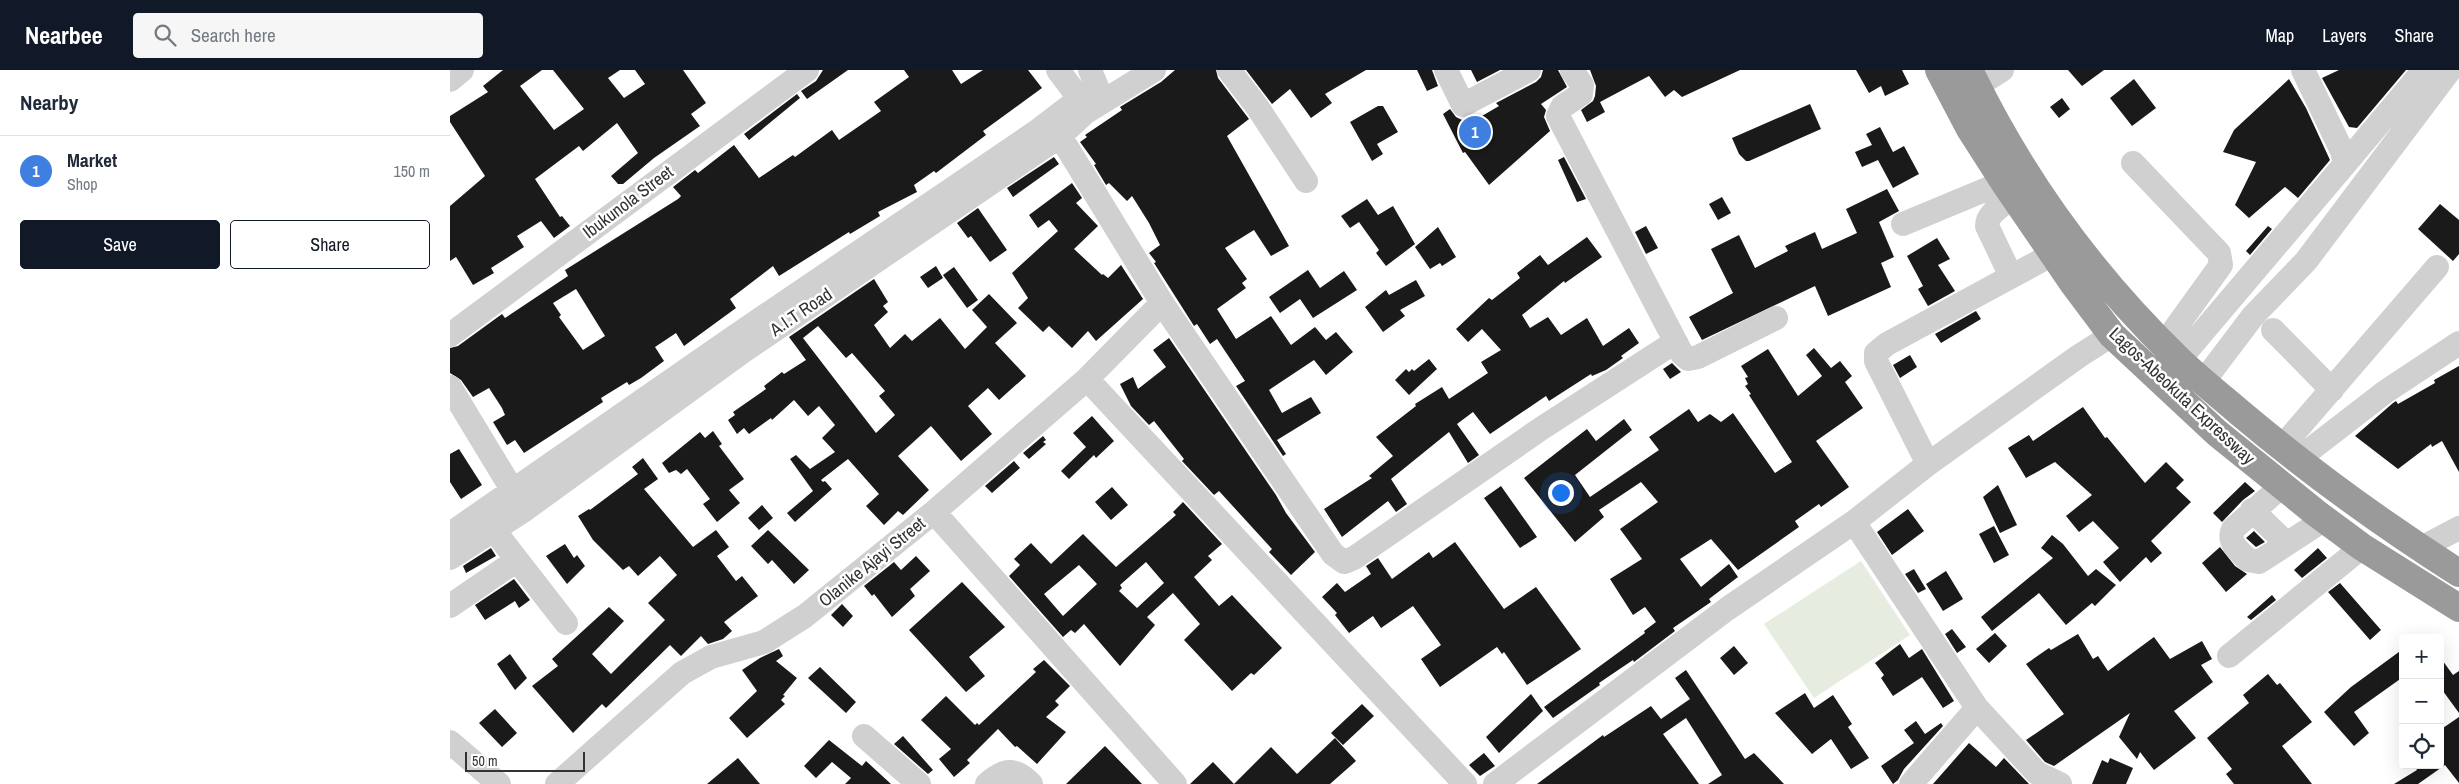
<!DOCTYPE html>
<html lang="en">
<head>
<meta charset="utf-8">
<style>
	:root { --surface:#fff; --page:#f6f6f7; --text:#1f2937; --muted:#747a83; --line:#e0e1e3; --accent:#111827 }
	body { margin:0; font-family:"Archivo Narrow",sans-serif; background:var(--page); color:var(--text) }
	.controls { position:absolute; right:15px; bottom:15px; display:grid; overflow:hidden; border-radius:5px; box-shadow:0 5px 20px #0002 }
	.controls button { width:45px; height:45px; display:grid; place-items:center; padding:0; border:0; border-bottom:1px solid var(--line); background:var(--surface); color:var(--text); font:25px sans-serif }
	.scale { position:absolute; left:15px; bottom:12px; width:120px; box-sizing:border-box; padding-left:5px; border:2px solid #333; border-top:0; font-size:14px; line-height:18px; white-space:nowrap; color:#333; -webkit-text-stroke:4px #fff; paint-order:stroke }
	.you { position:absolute; left:1110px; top:422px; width:18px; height:18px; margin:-12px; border:4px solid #fff; border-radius:50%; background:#1a73e8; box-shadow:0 0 0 8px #1a73e833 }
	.badge { display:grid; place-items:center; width:32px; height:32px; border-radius:50%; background:var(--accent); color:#fff; font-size:16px; font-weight:700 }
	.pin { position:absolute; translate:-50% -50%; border:2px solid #fff; box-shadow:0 1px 5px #0006 }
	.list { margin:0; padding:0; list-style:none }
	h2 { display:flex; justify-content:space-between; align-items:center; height:65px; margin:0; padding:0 20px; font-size:21px }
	h2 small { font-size:16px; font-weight:400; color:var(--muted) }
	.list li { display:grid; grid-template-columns:32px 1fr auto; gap:15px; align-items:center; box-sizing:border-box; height:70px; padding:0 20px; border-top:1px solid var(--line) }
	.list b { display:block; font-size:19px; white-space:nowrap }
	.list p { margin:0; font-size:16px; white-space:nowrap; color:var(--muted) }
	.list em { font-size:16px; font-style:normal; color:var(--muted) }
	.actions { display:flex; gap:10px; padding:15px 20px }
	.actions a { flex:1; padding:11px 0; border:1px solid var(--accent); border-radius:5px; text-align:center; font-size:18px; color:var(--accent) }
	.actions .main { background:var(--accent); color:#fff }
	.icon { flex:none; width:28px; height:28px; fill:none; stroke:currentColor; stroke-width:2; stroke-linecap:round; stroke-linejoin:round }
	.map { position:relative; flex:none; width:2009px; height:714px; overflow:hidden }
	header { display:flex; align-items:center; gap:30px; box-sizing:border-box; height:70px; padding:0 25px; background:var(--accent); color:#fff }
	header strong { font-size:24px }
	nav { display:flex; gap:28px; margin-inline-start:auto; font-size:18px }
	.search { width:350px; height:45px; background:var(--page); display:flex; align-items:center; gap:12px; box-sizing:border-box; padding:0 18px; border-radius:5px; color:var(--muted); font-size:19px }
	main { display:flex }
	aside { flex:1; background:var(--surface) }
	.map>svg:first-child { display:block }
</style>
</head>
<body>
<header>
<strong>Nearbee</strong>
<div class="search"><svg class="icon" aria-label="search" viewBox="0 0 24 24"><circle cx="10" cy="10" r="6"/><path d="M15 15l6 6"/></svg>Search here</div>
<nav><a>Map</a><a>Layers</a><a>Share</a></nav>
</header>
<main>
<aside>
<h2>Nearby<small></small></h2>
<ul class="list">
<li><span class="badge" style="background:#3f7fe0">1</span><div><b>Market</b><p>Shop</p></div><em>150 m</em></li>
</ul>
<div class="actions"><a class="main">Save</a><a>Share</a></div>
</aside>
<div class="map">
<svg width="2009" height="714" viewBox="0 0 2009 714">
	<rect width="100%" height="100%" fill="#fff"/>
	<path fill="#e6ecdf" d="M1411,491l49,74 -96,63 -50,-74z"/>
	<path fill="#1a1a1a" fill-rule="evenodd" d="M53,0h39l-22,16 34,44 30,-21 -31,-39h67l-12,8 16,20 21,-14 -10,-14h48l23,33 -15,11 9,12 -46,32 -31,26h-5l-7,-8 27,-23 -21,-30 -34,28 -4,-5 -44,33 25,38 2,-1 8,10 -16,12 -13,-17 -24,15 7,11 -33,21 3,5 -21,12 -17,-28 -6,4v-55l35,-30 -35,-54v-6l38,-24 -5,-6z
		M373,0h25l-41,29 -6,-8 15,-10z
		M454,0h48l9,14 22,-14h45l14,18 -59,43 3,4 -50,38 -2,-2 -20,14 3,7 -39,20 2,4 -30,18 -1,-2 -70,44 -6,-10 -43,33 6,9 -52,38 -8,-13 -21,14 9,14 -23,17 -12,7 -2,-3 -26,16 2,4 -79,51 -9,-13 -8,5 -14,-23 12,-7 -3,-7 -13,-20 -16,9 -12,-17 -11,-7v-25l8,-2 44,-32 3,4 63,-42 -3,-6 113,-71 3,-3 -8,-9 22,-17 3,3 36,-28 25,33 34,-23 2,2 37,-27 7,10 42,-29 -7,-9 35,-25zM126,219l29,47 -22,14 -24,-33 2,-2 -8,-12z
		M725,0h41l2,8 31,41 -22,17 62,110 -18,10 -17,-26 -29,18 22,31 -5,4 4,5 -29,21 19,30 35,-23 20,29 24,-18 11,13 10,-8 17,20 -27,23 -12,-15 -45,30 13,23 29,-16 10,16 -44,27 9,14 -3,2 -47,-70 9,-5 -28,-42 -7,5 -13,-20 -3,2 -40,-63 2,-1 -7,-9 11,-8 -11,-22 -17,-27 -5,5 -18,-18 -3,2 -12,-20 2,-1 -16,-22 7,-5 -2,-2 37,-25 -2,-3 41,-25z
		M796,0h120l-41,24 7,9 -21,15 -21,-29 -18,15z
		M967,0h15l6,16 -11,5z
		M1021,0h29l-23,12z
		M1093,0h15l9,17 -26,17 5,6 -2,7 6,14 -61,54 -24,-33 -2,1 -20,-39 7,-5 6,8 8,4 4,-2 2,4 29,-17 -3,-3 40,-21 5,-5z
		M1140,0h150l-58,27 -8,-7 -9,7 -16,-21 -49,26 5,10 -18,10 -6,-12 12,-9 2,-5 1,-10z
		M1406,0h46l7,14 -24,12 -4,-10 -12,7z
		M1618,0h36l-22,16z
		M1889,0h67l-49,58 -8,-1 -27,-49z
		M1684,9l22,29 -24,18 -22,-28z
		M1839,9l17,29 24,52 -32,38 -13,-11 -36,31 -14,-13 21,-43 -33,-10 11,-22z
		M347,24l3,4 -51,42 -5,-6z
		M1612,28l8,11 -11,9 -9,-11z
		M1360,34l11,25 -72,32h-3l-7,-7 -7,-16z
		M928,36h5l15,26 -21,12 6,10 -11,7 -22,-39z
		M1430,57l13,25 11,-6 15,28 -26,14 -15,-28 -16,7 -7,-15 17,-7 -6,-11z
		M604,87l5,7 -46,33 -6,-9z
		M1114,87l22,42 -9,3 -19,-42z
		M622,113l10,15 -6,5 22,23 -24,23 28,26 1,-1 5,4 13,-13 22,34 -47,42 -8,-10 -16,17 -23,-22 -6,6 -25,-24 10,-10 -16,-25 46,-42 -9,-11 -11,8 -9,-13z
		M1437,119l12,22 -20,11 15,35 -13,6 10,24 -63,29 -13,-30 -113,54 -13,-23 44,-24 -22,-44 28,-14 16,33 33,-17 -3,-5 30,-14 7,17 35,-16 -11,-24z
		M1272,127l9,16 -13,7 -9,-16z
		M917,129l11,16 15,-9 22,38 -29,22 -10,-13 3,-3 -20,-28 -9,6 -9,-12z
		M1990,134l19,16v34l-6,7 -35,-32z
		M528,138l29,42 -17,12 -19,-26 -3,2 -11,-15z
		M1196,156l12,22 -12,6 -11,-22z
		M1818,156l4,3 -22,26 -4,-4z
		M988,157l18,30 -14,9 -2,-3 -10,6 -15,-22z
		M1137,167l15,20 -37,26 -1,-2 -42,34 8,13 18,-11 13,18 26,-17 16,28 26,-18 10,15 -18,13 2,2 -17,12 -14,6 -1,-2 -42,27 -3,-5 -56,38 -17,-22 -16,12 22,31 -11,8 -19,-31 -58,47 16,25 -11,8 -8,-11 -46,36 -18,-28 48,-31 -3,-2 24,-20 -17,-19 40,-31 -1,-2 27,-17 7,12 39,-26 -7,-11 20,-12 -19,-21 -14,13 -12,-13 33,-31 3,2 28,-22 -3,-5 23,-18 8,10z
		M1487,168l13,21 -12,6 17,26 -27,15 -10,-17 5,-3 -16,-30z
		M486,196l7,12 -15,10 -8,-11z
		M504,197l24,33 -11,8 -24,-33z
		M858,200l12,18 24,-17 13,19 -44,28 -13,-19 -20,14 -11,-16z
		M424,209l14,23 -5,4 5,6 -14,13 16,23 15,-14 7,7 28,-23 25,31 22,-22 -15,-17 17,-16 28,29 -22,20 31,33 -27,24 -11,-12 -20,18 24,28 -31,27 -30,-35 -33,30 31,34 -26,25 -5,-4 -14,14 -18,-19 13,-12 -31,-35 -27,21 2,2 2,-1 7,8 -37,33 -8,-9 26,-22 -23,-32 6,-4 14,14 25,-17 -13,-14 13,-13 -16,-19 -11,10 -14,-16 -22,20 -1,-2 -22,16 -5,-6 -7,6 -9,-14 7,-5 -2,-3 33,-23 -2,-3 18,-14 2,2 22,-14 -17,-23zM368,256l28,32 6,-5 33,38 -6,5 16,19 -19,18 -73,-95z
		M966,210l9,16 -25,14 5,6 -22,16 -18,-25 21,-17 3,5z
		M1526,241l5,8 -40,24 -6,-9z
		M719,268l107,157 10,18 29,39 -24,23 -22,-23 3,-3 -53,-58 -5,4 -32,-34 2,-2 -30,-38 -5,4 -18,-19 -11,-22 13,-7 5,12 28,-22 -13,-17z
		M1364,278l17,20 9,-7 12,15 -7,6 18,26 -47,33 33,46 -28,20 -2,-3 -24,17 4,6 -61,43 -27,-31 -31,20 21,28 28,-23 9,13 -29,22 2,3 -38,26 2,3 -41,31 -1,-2 -34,23 1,2 -47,33 -9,-11 101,-74 -1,-2 12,-9 -11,-15 -12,8 -23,-36 32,-20 -22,-30 38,-27 -17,-20 -42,28 5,7 -29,25 -51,-64 63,-49 9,12 28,-22 8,11 -57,45 15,22 69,-47 -10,-13 40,-28 9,13 12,-8 11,8 12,-9 42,60 17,-11 -43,-67 2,-1 -6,-8 3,-2 -3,-6 3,-1 -7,-11 27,-17 30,47 24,-20 -16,-21z
		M1460,285l7,12 -17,11 -7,-13z
		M979,289l8,10 -28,26 -14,-15 11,-11 3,3 3,-3 2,2z
		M1222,293l9,9 -11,7 -7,-10z
		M2009,296v106l-17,-31 -10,6 -1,-3 -33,25 -43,-33 38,-33 3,-2 2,3 37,-21 -1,-3z
		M1633,337l22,31 2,-1 38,46 21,-21 18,18 -8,8 15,14 -40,39 11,12 -11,10 -5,-6 -26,25 -17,-20 16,-14 -26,-27 -14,11 -13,-16 26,-21 -37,-33 -29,16 -18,-30 21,-13 4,6z
		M642,346l22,25 -18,17 -2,-3 -25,24 -8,-8 25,-24 -13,-14z
		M263,361l9,13 -3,2 25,33 -15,11 11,13 -23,19 -14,-18 7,-5 -23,-30 -6,5 -5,-4 -7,3 -7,-10 38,-31 5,6z
		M593,366l3,4 -3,2 3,2 -17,15 -6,-6z
		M9,379l23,36 -21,14 -11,-17v-28z
		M193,388l15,21 -14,10 49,58 23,-17 13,17 -12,9 19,25 6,-5 16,20 -34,26 8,9 -9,8 -15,5 -7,-8 -20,20 -11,-11 -64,63 -4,-4 -29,29 -41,-47 26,-20 -6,-7 57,-52 15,14 -32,33 19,20 54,-54 -17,-17 29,-28 -17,-19 -22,20 -9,-10 -6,4 -30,-30 -15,-24 11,-7 1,1 48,-36 -6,-7z
		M564,391l6,7 -28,25 -7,-7z
		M1795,412l10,9 -12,9 -21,22 -9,-9z
		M1548,415l19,40 -17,8 -17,-36z
		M1051,416l36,51 -17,11 -36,-50z
		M662,417l16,18 -17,15 -16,-18z
		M733,432l39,42 -14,12 4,4 -18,17 25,29 13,-11 50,53 -28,27 -3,-2 -19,18 -48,-51 16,-16 -27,-31 -26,24 8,8 -35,41 -36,-42 -9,9 -4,-3 -8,7 -54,-61 11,-11 -6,-6 17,-16 20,21 32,-30 33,33 60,-52 -3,-3zM696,492l18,21 -27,25 -18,-17 3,-3 -2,-3zM629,495l18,19 -34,32 -19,-22z
		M312,435l11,13 -14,12 -11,-12z
		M1458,439l16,22 -32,24 -15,-23z
		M1544,456l15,29 -15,8 -15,-29z
		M318,460l41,40 -15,14 -22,-24 -4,4 -17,-18z
		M1804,461l11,11 -9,5 -10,-9z
		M1602,465l11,9 25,32 8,-7 20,16 -21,21 -3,-3 -26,22 -27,-32 -47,38 -11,-14 72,-59 -12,-10z
		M1005,472l49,67 32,-22 45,62 -54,36 -23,-33 -2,2 -5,-7 -57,40 -19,-28 20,-14 -28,-39 -32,22 -8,-12 -24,17 -14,-18 2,-2 -15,-16 15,-14 8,9 26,-18 -5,-8 12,-8 14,21 37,-27 4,6z
		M115,474l9,14 3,-3 8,11 -18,18 -21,-28z
		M1770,477l15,19 12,8 -21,18 -24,-29z
		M41,478l5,8 -30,17 -3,-7z
		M1868,478l9,10 -25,20 -8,-8z
		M466,486l14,15 -20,18 5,7 -23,21 -18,-23 -2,2 -8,-10 30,-24 7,8z
		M1464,499l12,20 -8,4 -13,-19z
		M1496,501l17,28 -20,12 -17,-27z
		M64,509l16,21 -11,8 -4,-7 -30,19 -10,-15z
		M512,512l43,45 -36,30 16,19 -19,16 -57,-62z
		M1890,513l41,47 -11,10 -42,-48z
		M1822,525l4,5 -25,20 -4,-3z
		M392,534l11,12 -10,11 -12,-12z
		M1502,559l14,18 -9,6 -12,-19z
		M1545,563l12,13 -18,17 -13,-14z
		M1628,564l15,25 5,-3 10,15 46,-34 16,22 32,-18 10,18 -11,6 12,17 -39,29 22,27 -42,32 -14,-18 -3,7 -18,-22 11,-24 -76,53 -9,-4 -19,-22 38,-26 -38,-50 23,-16 2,2z
		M1450,574l9,14 13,-9 32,52 -11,7 -21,-31 -29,19 -12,-18 3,-3 -9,-12z
		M1284,576l14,17 -14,12 -14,-17z
		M329,579l4,7 -7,5 21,17 -14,17 2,1 -4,4 4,4 -38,34 -18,-20 28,-27 -15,-21 18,-12z
		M1953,579v28l-49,35 15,21 -15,13 -30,-34 27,-25z
		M60,584l17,24 -12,12 -18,-26z
		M1990,587l13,18 6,-4v42l-19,-26z
		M594,590l26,26 -15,15 4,4 -13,12 20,15 -29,32 -20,-18 -2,1 -17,-18 -31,31 3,3 -16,14 -15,-18 12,-10 -30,-29 25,-24 29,29 2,-2 2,2 57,-53 -3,-3z
		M370,597l36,35 -10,11 -38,-35z
		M1236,600l59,89 9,-6 30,31h-76l14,-9 -36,-57 -23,16 36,50h-162l66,-49 1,2 47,-31 10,13 29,-20 -15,-21z
		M1818,604l9,11 3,-2 32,39 -30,24 30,38h-78l-8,-10 6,-5 -25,-31 42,-35 -6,-8z
		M1355,623l9,15 19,-13 19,29 -4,3 21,31 -18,11 -20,-30 -19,15 -37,-41z
		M1081,624l12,17 -44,42 -13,-16z
		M912,634l12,12 -31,29 -12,-12z
		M45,639l22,24 -15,14 -23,-24z
		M2009,647v66l-14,-18 -27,19h-24l23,-14 -3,-5h26v-35z
		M1466,651l9,13 16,-11 2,3 -39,43 -6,11 -5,4 -12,-18 33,-23 -10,-13z
		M453,666l30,34 -5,4 -34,-30z
		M885,668l21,23 -26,23h-140l23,-22 21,22 37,-37 26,27z
		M379,670l33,26 4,-5 25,23h-46l6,-6 -19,-16 -16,16 -12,-12z
		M1519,673l27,24 8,-9 25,26h-96z
		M655,676l37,38h-76z
		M1034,683l11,13 -15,10 -11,-11z
		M288,688l22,26h-53z
		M1660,688l23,10 -7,16h-34l10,-24 6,3z"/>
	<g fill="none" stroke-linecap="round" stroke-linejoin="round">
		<path stroke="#d0d0d0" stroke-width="24" d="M608,0l21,28
			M640,0l7,17
			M779,0l29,38 48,73
			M996,0l17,35 66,-35
			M1122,0l10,15 -1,9 -19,13 -4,9 124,238 6,5 10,-2 78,-39
			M0,10l12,-10
			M1527,16l25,-16
			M610,66l102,167 171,251 11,8 10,-4 188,-130 133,-86
			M1683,93l86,90 2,12 -57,79
			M1895,94l79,-94
			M1453,154l101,-42
			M1555,210l48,-26
			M1823,260l59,60
			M0,265l357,-265
			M1729,290l166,-196 -3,-13 -39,-81
			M637,309l378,405
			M1753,312l50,-66 53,-55 144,-191
			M0,317l63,104
			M1831,378l156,-181
			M1847,390l88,-68 74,-49
			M1478,394l-52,-103v-8l11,-9 118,-64 3,-10 -21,-44c0,-14 17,-21 27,-29
			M1832,416l-49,43c-6,13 6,22 15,31l11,2 66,-43
			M1802,440l34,33
			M484,442l241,272
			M1404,452l123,186 60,65 23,11
			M43,459l73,94
			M0,464l281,-195 305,-207 51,-39
			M1971,478l38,-20
			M0,488l73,-47 219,-159 318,-216 26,-24 68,-42
			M0,536l67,-46
			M1779,586l133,-109
			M414,666l55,48
			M0,672l49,42
			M107,714l125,-111 29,-16 53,-15 41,-26 129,-104 153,-133 75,-76
			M537,714c17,-15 28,-17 44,0
			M1045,714l232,-175 127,-87 74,-58 151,-108 33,-21
			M1461,714l66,-76"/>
		<path stroke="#9a9a9a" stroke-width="28" d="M1489,0l31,59 34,53 69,101 39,52 105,98 99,80 46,34 97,61
			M1519,0c52,108 124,207 210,290 19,18 40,35 60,52 70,59 143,112 220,161"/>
	</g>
	<g text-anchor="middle" stroke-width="5" stroke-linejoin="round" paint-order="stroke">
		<g font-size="18" fill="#333" stroke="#fff">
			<text transform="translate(178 132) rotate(-37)" y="6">Ibukunola Street</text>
			<text transform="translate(351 242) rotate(-34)" y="6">A.I.T Road</text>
			<text transform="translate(1732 326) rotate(43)" y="6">Lagos-Abeokuta Expressway</text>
			<text transform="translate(422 492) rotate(-39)" y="6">Olanike Ajayi Street</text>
		</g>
	</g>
</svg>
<div class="controls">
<button>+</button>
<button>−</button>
<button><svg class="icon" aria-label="locate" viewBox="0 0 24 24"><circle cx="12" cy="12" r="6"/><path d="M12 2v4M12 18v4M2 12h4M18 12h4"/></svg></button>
</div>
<div class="scale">50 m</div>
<div class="you"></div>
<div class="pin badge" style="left:1025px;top:62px;background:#3f7fe0">1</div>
</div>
</main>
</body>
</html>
